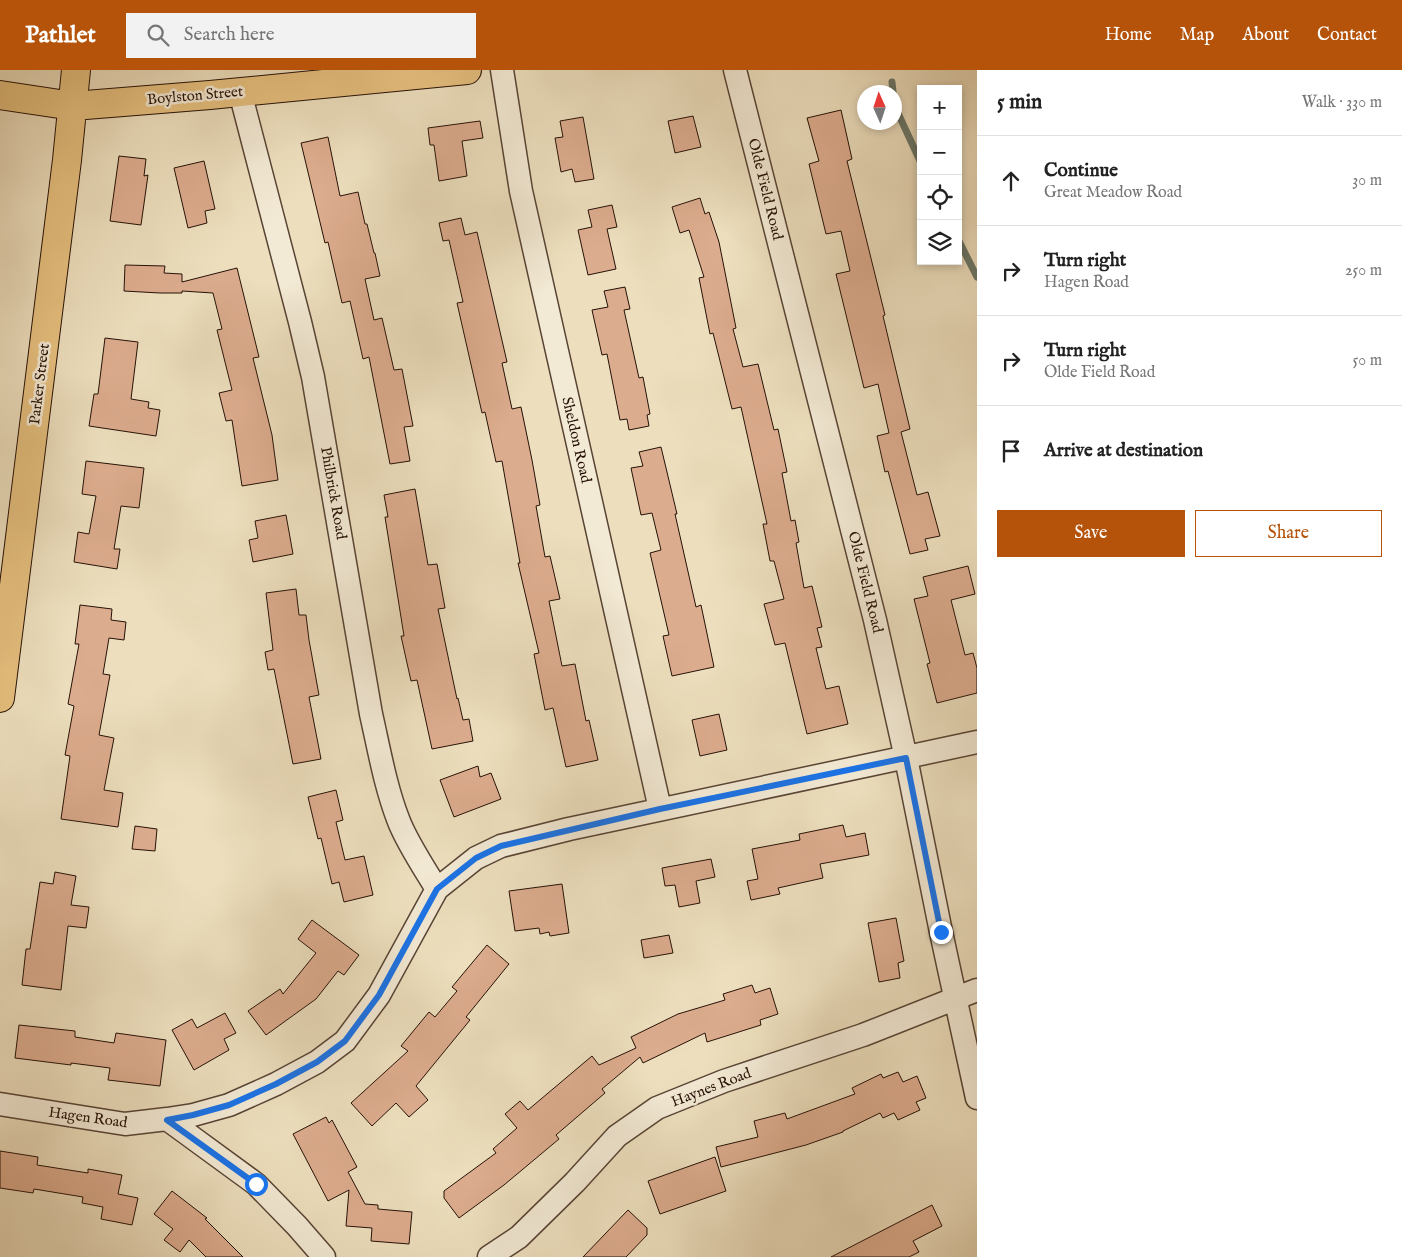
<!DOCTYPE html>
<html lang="en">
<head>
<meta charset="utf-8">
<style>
	:root { --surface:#fff; --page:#f2f2f2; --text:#222; --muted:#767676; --line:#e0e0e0; --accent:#b45309 }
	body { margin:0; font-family:"IM FELL English",serif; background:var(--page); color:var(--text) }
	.controls { position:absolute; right:15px; top:15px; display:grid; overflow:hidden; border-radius:0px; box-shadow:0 2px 8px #0003 }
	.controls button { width:45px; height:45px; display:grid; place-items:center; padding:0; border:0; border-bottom:1px solid var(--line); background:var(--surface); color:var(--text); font:25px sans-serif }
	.compass { position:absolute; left:857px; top:15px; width:45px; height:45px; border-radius:50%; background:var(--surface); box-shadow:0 2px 8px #0003; rotate:357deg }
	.stop { position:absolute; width:15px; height:15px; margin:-11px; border:4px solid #1a73e8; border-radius:50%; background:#fff }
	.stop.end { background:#1a73e8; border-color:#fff; box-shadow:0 1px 5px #0008 }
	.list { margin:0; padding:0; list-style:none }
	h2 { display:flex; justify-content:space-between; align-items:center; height:65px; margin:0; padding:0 20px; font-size:21px }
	h2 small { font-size:16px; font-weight:400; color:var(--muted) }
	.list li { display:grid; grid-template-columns:32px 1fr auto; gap:15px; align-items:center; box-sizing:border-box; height:90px; padding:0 20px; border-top:1px solid var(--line) }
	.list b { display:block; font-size:19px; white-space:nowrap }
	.list p { margin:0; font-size:16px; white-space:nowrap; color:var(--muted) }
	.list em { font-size:16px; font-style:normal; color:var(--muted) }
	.actions { display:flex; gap:10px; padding:15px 20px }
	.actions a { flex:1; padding:11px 0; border:1px solid var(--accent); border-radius:0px; text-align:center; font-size:18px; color:var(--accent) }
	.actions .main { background:var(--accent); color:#fff }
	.icon { flex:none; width:28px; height:28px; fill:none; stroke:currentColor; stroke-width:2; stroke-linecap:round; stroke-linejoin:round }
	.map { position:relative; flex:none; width:977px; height:1187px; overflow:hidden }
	header { display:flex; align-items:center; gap:30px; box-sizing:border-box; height:70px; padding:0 25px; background:var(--accent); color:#fff }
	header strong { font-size:24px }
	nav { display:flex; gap:28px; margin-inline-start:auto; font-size:18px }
	.search { width:350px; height:45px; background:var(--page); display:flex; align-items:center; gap:12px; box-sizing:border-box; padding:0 18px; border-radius:0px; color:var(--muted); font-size:19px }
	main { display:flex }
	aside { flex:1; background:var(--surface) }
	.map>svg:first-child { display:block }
</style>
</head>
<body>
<header>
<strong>Pathlet</strong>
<div class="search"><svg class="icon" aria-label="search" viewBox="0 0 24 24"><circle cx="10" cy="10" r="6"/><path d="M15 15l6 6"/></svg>Search here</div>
<nav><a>Home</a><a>Map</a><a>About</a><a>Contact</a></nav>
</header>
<main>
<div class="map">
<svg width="977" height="1187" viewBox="0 0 977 1187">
	<rect width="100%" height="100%" fill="#eddfbe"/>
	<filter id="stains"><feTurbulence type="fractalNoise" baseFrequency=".004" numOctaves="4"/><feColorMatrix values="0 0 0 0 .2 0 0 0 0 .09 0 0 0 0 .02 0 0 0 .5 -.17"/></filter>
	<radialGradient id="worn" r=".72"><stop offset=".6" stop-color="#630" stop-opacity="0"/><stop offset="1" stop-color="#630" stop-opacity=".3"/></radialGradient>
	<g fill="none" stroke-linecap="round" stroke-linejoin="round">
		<path stroke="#6b786b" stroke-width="7" d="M892,12l1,10
			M894,32l3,9 24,52
			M958,169l19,38"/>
	</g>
	<path fill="#dcac8e" stroke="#261107" d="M841,40l11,49 -5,2 38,154 -2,1 27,113 -9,3 16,63 11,-3 12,44 -15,3 3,11 -18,4 -22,-83 -3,1 -8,-36 12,-3 -11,-49 -14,4 -28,-114 14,-3 -9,-40 -15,3 -17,-70 10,-3 -12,-43z
		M693,46l8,31 -26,6 -7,-32z
		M583,47l11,62 -19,3 -3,-13 -11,3 -6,-34 8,-1 -3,-16z
		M480,51l3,17 -21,3 5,35 -28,5 -5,-36h-4l-2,-17z
		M328,67l12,59 18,-4 7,32h2l7,29h1l5,23 -15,3 9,41 8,-2 12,52 8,-1 11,57 -9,1 6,34 -20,3 -21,-107 -6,2 -13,-58 -8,2 -14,-61 -3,1 -24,-100z
		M119,86l27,3 -2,17 4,-1 -7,50 -31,-4z
		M204,91l11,48 -10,2 2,12 -19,5 -14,-60z
		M700,128l5,16 4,-2 10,30 17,86 -3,1 10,38 15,-3 16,66 4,-1 9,43 -5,1 9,48 4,-1 4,22 -3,1 8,45 8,-2 10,41 -5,1 5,19 -6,1 10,41 13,-3 9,38 -41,10 -22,-91 -10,2 -11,-41 20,-5 -10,-38h-4l-7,-37h4l-26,-117 -9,2 -19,-76 -3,1 -11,-56 5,-1 -15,-47 -9,3 -8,-26z
		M612,135l5,22 -10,2 9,40 -28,6 -10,-45 14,-3 -4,-17z
		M461,148l4,17 12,-3 30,130 -5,1 10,46 9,-2 11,53 8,45 -4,1 9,51 5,-1 10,43 -11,2 13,65 13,-2 11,57 3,-1 9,40 -32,7 -13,-59 -8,2 -11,-56 5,-1 -21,-90h2l-18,-102 -6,1 -11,-50 -3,1 -25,-110 6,-1 -14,-62 -6,1 -4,-18z
		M125,195l40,1 -1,7 18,1v8l55,-14 22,89 -6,1 19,77 6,45 -36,6 -10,-66 -6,1 -7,-28 13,-3 -15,-60 5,-1 -9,-36 -31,-2v2h-22l-36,-2z
		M625,217l5,22 -6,1 15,68 4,-1 7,37 -3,1 2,11 -20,4 -2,-11 -7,1 -13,-66 -5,1 -10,-45 16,-3 -4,-16z
		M105,268l33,4 -7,57 18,3 -1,6 12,2 -4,26 -67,-10 5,-32h4z
		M661,377l16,67h-2l21,93 5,-2 13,62 -42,9 -9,-40 6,-1 -19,-82 11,-3 -9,-37 -11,2 -10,-47 12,-2 -4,-14z
		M86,391l58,7 -5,40 -18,-2 -7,43h6l-3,20 -43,-7 4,-30 11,2 7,-38 -14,-2z
		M415,419l13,76 9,-1 8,44 -7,1 19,90 1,-1 5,22 6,-1 4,22 -41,8 -15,-69 -6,1 -10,-45h3l-19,-119h3l-4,-22z
		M286,445l7,39 -40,8 -4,-22 9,-2 -3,-17z
		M968,496l7,28 -24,6 14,55 8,-2 4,15v25l-40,10 -10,-39 3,-1 -16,-64 14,-3 -5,-19z
		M296,519l3,26h7l3,25 10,55 -10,2 12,62 -28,5 -19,-95 -6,1 -3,-18 8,-2 -7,-57z
		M80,535l32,4 -1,11 15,2 -2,18 -15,-2 -6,36 7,1 -11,60 15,3 -10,52 19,3 -5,34 -57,-8 9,-63 -5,-1 9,-49 -6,-2 11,-60h-4z
		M719,644l8,36 -27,6 -8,-36z
		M478,696l2,11 11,-4 10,26 -47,18 -14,-37z
		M336,720l7,30 -7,2 9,38 19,-4 9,39 -29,7 -5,-20 -7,2 -11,-46 -3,1 -10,-42z
		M843,755l3,12 19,-4 4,22 -49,9 3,14 -45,10 2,6 -29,6 -4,-19 11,-2 -6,-30 48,-9 -1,-6z
		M135,756l22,3 -2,22 -23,-2z
		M711,789l4,18 -19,4 4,22 -21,4 -4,-22 -10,1 -3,-18z
		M55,802l21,4 -5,29 18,2 -3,21 -18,-2 -7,64 -39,-5 4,-36h4l10,-67 13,2z
		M562,814l7,49 -19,3 -1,-4 -9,2 -1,-6 -24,3 -6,-40z
		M896,848l8,43 -6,2 2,15 -21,4 -11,-59z
		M312,850l47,35 -15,20 -6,-4 -22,28 -50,36 -18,-24 32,-22 3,5 33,-41 -18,-14z
		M669,865l4,18 -29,5 -3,-18z
		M487,875l22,19 -43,53 4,3 -54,66 12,14 -19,17 -13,-14 -24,23 -21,-23 57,-52 -7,-5 28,-34 6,5 22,-26 -5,-4z
		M752,915l3,8 15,-5 8,26 -18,6 1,5 -54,17 -2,-9 -62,30 -3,-6 -38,32 3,4 -49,42 3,4 -55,46 -45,33 -15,-20v-7l52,-38 -3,-4 24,-21 -12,-14 15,-13 8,9 64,-54 7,9 37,-17 -5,-11 47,-23 47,-14 -2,-6z
		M225,943l11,20 -12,6 5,11 -35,20 -22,-40 20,-11 5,9z
		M19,955l56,6v6l39,6 2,-10 50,7 -6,46 -52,-6 2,-12 -39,-5v2l-56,-7z
		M898,1002l5,10 14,-6 9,22 -10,4 4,8 -22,10 -4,-7 -11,5 -3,-5 -37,18v1l-37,13 -85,22 -5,-20 42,-10 -4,-16 31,-8 2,6 68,-25 -3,-6 29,-14 2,4z
		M326,1047l3,6 3,-3 25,47 -9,5 17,32 13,1v4l34,3 -3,32 -38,-3 1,-13 -26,-2 3,-36 -21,11 -35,-67z
		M0,1081l38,6 -1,8 51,8v-4l34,6 -4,19 20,4 -6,27 -31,-6 2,-12 -21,-4 1,-6 -49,-8 -1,4 -33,-5z
		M715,1087l11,34 -66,23 -12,-33z
		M172,1121l35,27 -2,1 38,38h-37l-17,-17 -9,12 -16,-12 9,-11 -19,-15z
		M932,1135l10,21 -29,15 6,11 -10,5h-78z
		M628,1140l19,18v7l-21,22h-43z"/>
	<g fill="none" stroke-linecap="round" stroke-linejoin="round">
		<g stroke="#584435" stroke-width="25">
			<path id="minor" d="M502,0l19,121 139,618
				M735,0l140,550 31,138 35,174 36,166
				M240,22l60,230 13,55 58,337c8,35 14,71 27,105 8,22 26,49 39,70
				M0,1034l125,20 42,-5 26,-4 36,-10 47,-21 41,-22 28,-21 34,-46 58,-106 39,-31 25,-12 68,-17 408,-87
				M167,1049l89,65 41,42 27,31
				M489,1187l30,-20 56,-55 42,-46 40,-28 67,-27 139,-46 114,-45"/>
		</g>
		<g stroke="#261107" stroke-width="30">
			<path id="major" d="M73,36l137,-11 257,-25
				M0,628l67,-538 9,-90"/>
		</g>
		<g stroke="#261107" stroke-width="30">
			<path id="highway" d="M0,25l73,11"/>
		</g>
		<use href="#minor" stroke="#f3ead5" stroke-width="22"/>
		<use href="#major" stroke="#e6c07f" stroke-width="28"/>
		<use href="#highway" stroke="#e6c07f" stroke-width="28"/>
	</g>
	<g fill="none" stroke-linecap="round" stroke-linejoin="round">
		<path stroke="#1a73e8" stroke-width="6" d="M256,1114l-89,-64 26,-5 36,-10 47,-21 41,-22 28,-21 34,-46 58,-106 39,-31 25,-12 159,-37 246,-51 35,174"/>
	</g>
	<g text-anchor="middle" stroke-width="5" stroke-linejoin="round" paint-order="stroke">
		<g font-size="15" fill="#261107" stroke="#f3ead5">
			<text transform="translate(195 25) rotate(-5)" y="5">Boylston Street</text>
			<text transform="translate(766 119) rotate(76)" y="5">Olde Field Road</text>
			<text transform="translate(39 314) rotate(-83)" y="5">Parker Street</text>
			<text transform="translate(577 370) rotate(77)" y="5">Sheldon Road</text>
			<text transform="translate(334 423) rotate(80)" y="5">Philbrick Road</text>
			<text transform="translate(866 512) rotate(76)" y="5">Olde Field Road</text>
			<text transform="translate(711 1017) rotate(-21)" y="5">Haynes Road</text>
			<text transform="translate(88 1047) rotate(8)" y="5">Hagen Road</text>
		</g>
	</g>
	<rect width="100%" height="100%" filter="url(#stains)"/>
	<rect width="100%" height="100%" fill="url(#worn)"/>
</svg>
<div class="controls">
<button>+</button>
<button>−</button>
<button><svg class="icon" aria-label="locate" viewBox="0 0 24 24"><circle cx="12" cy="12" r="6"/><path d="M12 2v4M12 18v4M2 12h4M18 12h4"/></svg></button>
<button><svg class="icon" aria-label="layers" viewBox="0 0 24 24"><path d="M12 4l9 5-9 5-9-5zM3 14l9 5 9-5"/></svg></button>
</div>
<svg class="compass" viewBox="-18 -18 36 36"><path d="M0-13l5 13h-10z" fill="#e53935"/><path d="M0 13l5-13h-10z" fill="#767676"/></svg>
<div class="stop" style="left:256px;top:1114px"></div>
<div class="stop end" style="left:941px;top:862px"></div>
</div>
<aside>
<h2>5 min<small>Walk · 330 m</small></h2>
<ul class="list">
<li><svg class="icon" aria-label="ahead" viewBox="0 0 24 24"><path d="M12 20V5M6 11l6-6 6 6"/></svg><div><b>Continue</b><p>Great Meadow Road</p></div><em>30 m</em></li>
<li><svg class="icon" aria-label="right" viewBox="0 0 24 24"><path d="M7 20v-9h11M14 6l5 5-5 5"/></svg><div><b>Turn right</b><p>Hagen Road</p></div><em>250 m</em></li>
<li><svg class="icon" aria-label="right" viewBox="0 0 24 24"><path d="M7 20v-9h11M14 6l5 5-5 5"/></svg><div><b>Turn right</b><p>Olde Field Road</p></div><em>50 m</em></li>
<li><svg class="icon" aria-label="arrive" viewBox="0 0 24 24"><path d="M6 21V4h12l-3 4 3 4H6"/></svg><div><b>Arrive at destination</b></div></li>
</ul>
<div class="actions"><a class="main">Save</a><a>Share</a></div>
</aside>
</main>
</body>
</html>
